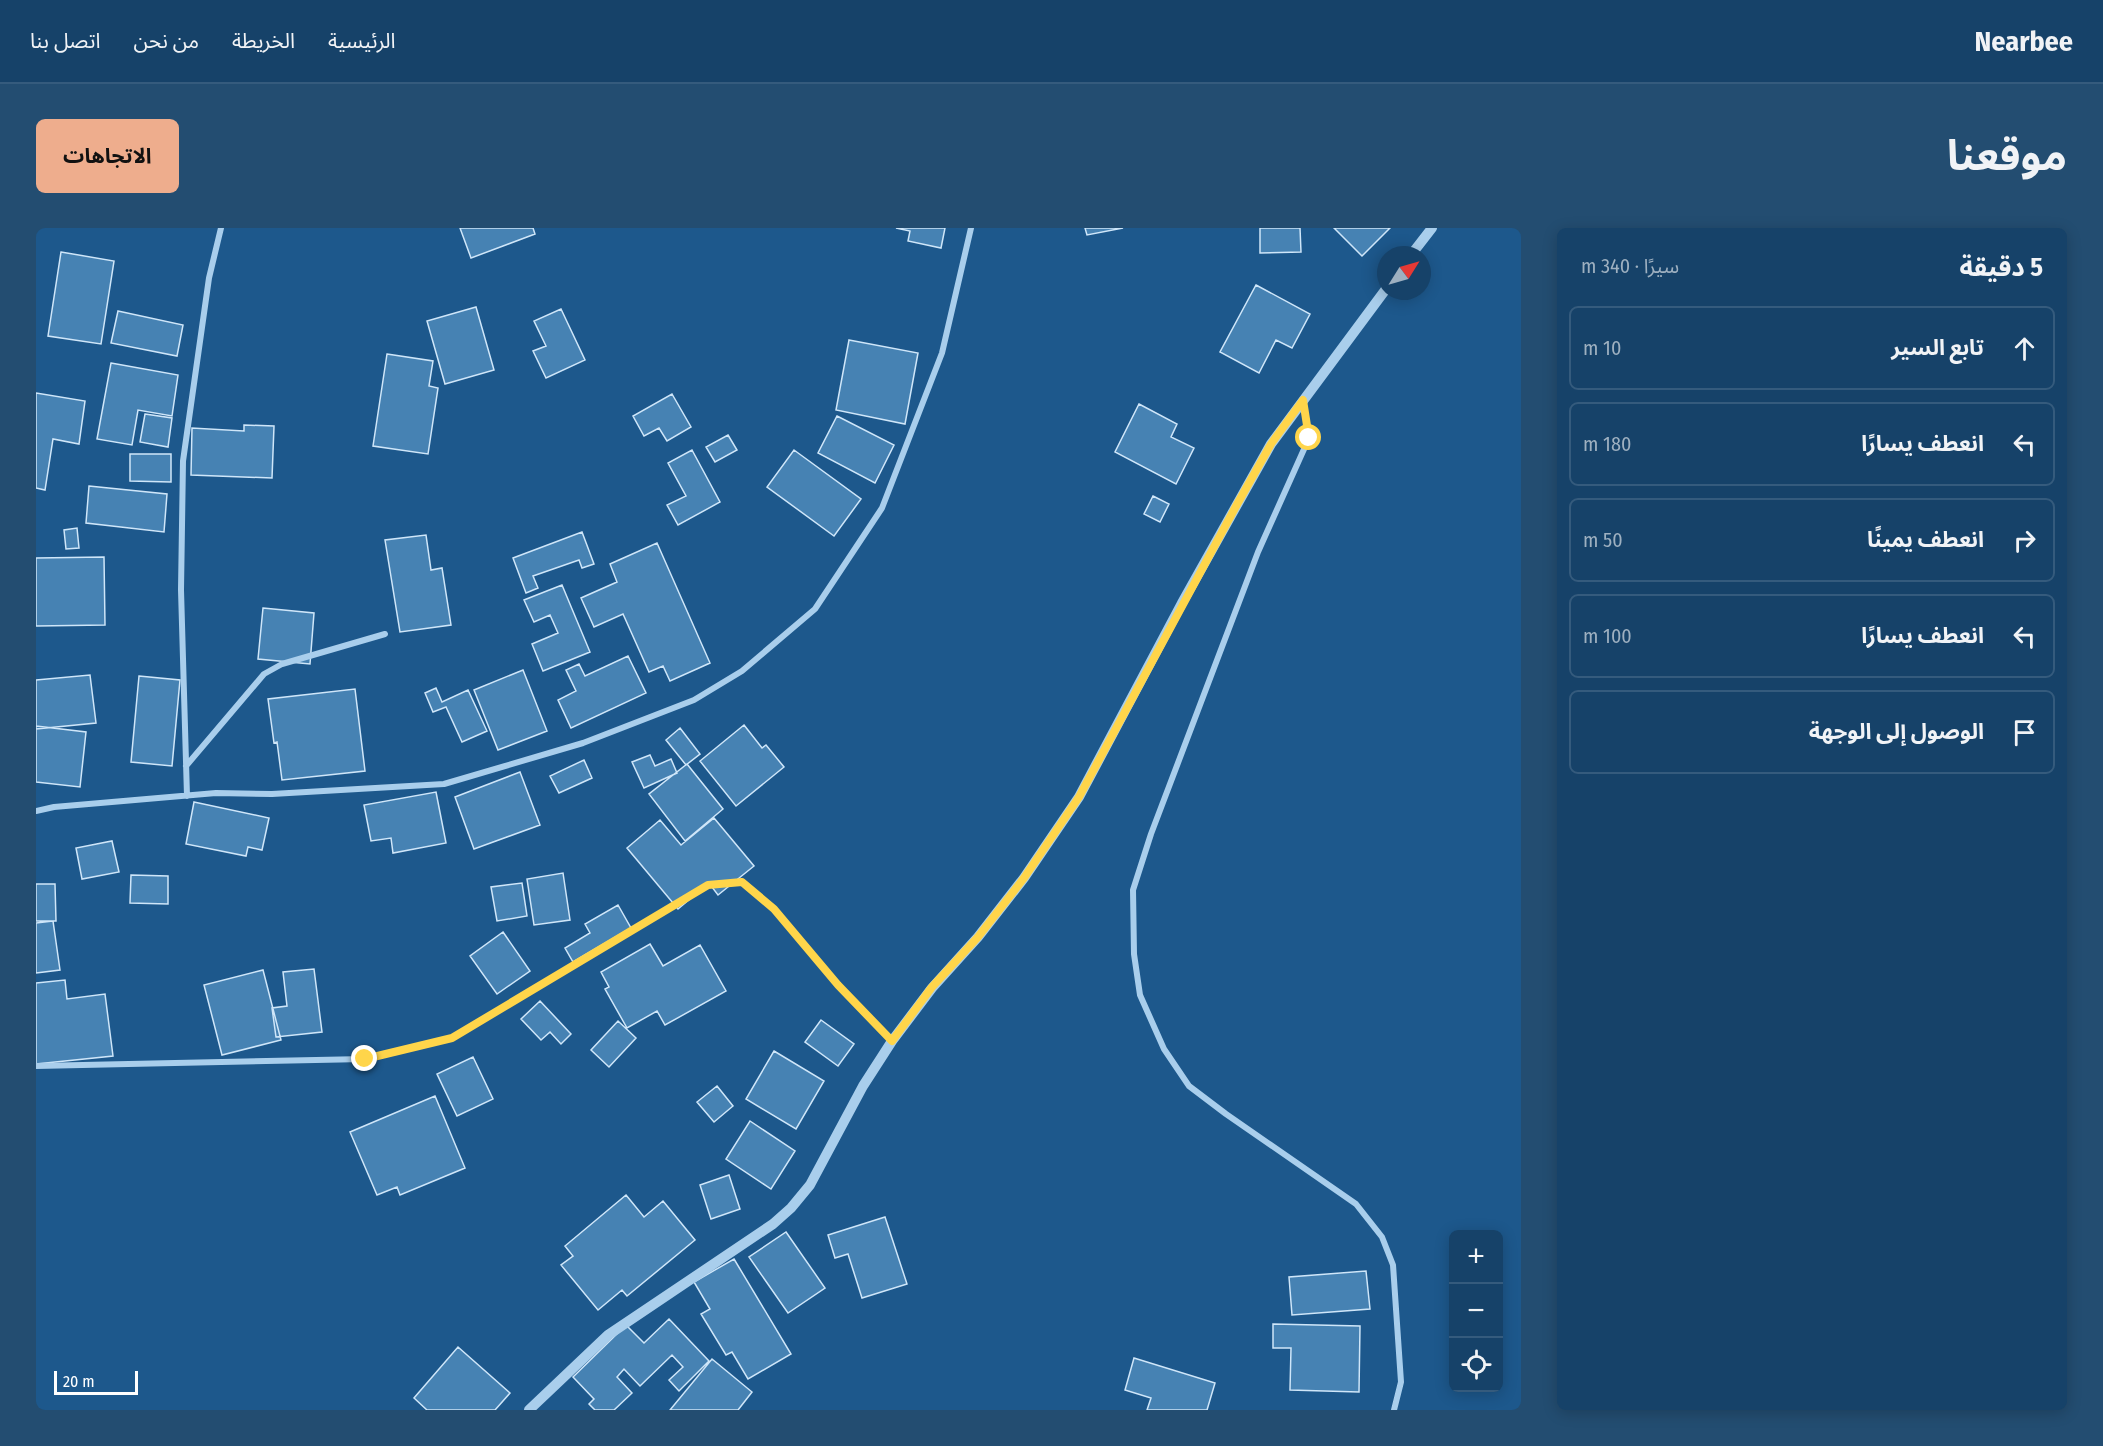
<!DOCTYPE html>
<html lang="ar">
<head>
<meta charset="utf-8">
<style>
	:root { --surface:#164269; --page:#234d71; --text:#f1f3f6; --muted:#9eb0c0; --line:#355b7d; --accent:#eead8d }
	body { margin:0; font-family:"Fira Sans Condensed","Noto Sans Arabic",sans-serif; background:var(--page); color:var(--text); direction:rtl }
	.controls { position:absolute; right:18px; bottom:18px; display:grid; overflow:hidden; border-radius:9px; box-shadow:0 3px 15px #0003 }
	.controls button { width:54px; height:54px; display:grid; place-items:center; padding:0; border:0; border-bottom:2px solid var(--line); background:var(--surface); color:var(--text); font:30px sans-serif }
	.compass { position:absolute; left:1341px; top:18px; width:54px; height:54px; border-radius:50%; background:var(--surface); box-shadow:0 3px 15px #0003; rotate:53deg }
	.scale { position:absolute; left:18px; bottom:15px; width:84px; box-sizing:border-box; padding-left:6px; border:3px solid #fff; border-top:0; font-size:16px; line-height:21px; white-space:nowrap; color:#fff; -webkit-text-stroke:4px #1d588c; paint-order:stroke }
	.stop { position:absolute; width:18px; height:18px; margin:-14px; border:4px solid #ffd54a; border-radius:50%; background:#fff }
	.stop.end { background:#ffd54a; border-color:#fff; box-shadow:0 2px 6px #0008 }
	.list { margin:0; padding:0; list-style:none }
	h2 { display:flex; justify-content:space-between; align-items:center; height:78px; margin:0; padding:0 24px; font-size:26px }
	h2 small { font-size:20px; font-weight:400; color:var(--muted) }
	.list li { display:grid; grid-template-columns:39px 1fr auto; gap:18px; align-items:center; box-sizing:border-box; height:84px; margin:0 12px 12px; padding:0 12px; border:2px solid var(--line); border-radius:9px }
	.list b { display:block; font-size:22px; white-space:nowrap }
	.list em { font-size:20px; font-style:normal; color:var(--muted) }
	.icon { flex:none; width:33px; height:33px; fill:none; stroke:currentColor; stroke-width:2; stroke-linecap:round; stroke-linejoin:round }
	.map { position:relative; flex:none; width:1485px; height:1182px; overflow:hidden; direction:ltr; border-radius:9px }
	header { display:flex; align-items:center; gap:36px; box-sizing:border-box; height:84px; padding:0 30px; background:var(--surface); border-bottom:2px solid var(--line) }
	header strong { font-size:28px }
	nav { display:flex; gap:33px; margin-inline-start:auto; font-size:21px }
	.intro { display:flex; align-items:center; justify-content:space-between; box-sizing:border-box; height:144px; padding:0 36px }
	h1 { margin:0; font-size:42px }
	.button { padding:15px 27px; border-radius:9px; background:var(--accent); color:#111; font-size:21px; font-weight:700 }
	main { display:flex; gap:36px; padding:0 36px }
	aside { flex:1; background:var(--surface); border-radius:9px; box-shadow:0 3px 15px #0003 }
	.map>svg:first-child { display:block }
</style>
</head>
<body>
<header>
<strong>Nearbee</strong>
<nav><a>الرئيسية</a><a>الخريطة</a><a>من نحن</a><a>اتصل بنا</a></nav>
</header>
<div class="intro"><h1>موقعنا</h1><a class="button">الاتجاهات</a></div>
<main>
<aside>
<h2>5 دقيقة<small>سيرًا · 340 m</small></h2>
<ul class="list">
<li><svg class="icon" aria-label="ahead" viewBox="0 0 24 24"><path d="M12 20V5M6 11l6-6 6 6"/></svg><div><b>تابع السير</b></div><em>10 m</em></li>
<li><svg class="icon" aria-label="left" viewBox="0 0 24 24"><path d="M17 20v-9H6M10 6l-5 5 5 5"/></svg><div><b>انعطف يسارًا</b></div><em>180 m</em></li>
<li><svg class="icon" aria-label="right" viewBox="0 0 24 24"><path d="M7 20v-9h11M14 6l5 5-5 5"/></svg><div><b>انعطف يمينًا</b></div><em>50 m</em></li>
<li><svg class="icon" aria-label="left" viewBox="0 0 24 24"><path d="M17 20v-9H6M10 6l-5 5 5 5"/></svg><div><b>انعطف يسارًا</b></div><em>100 m</em></li>
<li><svg class="icon" aria-label="arrive" viewBox="0 0 24 24"><path d="M6 21V4h12l-3 4 3 4H6"/></svg><div><b>الوصول إلى الوجهة</b></div></li>
</ul>
</aside>
<div class="map">
<svg width="1485" height="1182" viewBox="0 0 1485 1182">
	<rect width="100%" height="100%" fill="#1d588c"/>
	<path fill="#4682b3" stroke="#cfe6f9" stroke-width="1.5" d="M424,0h73l2,6 -64,24z
		M860,0h49l-4,20 -33,-7 2,-10z
		M1049,0h38l-36,7z
		M1224,0h40l1,24 -41,1z
		M1298,0h56l-28,28z
		M25,24l53,9 -13,83 -53,-8z
		M1220,57l54,29 -18,34 -16,-8 -17,33 -39,-21z
		M440,79l18,63 -49,14 -18,-63z
		M525,81l24,51 -39,18 -13,-27 13,-5 -12,-25z
		M82,83l65,14 -6,31 -66,-13z
		M813,112l69,13 -13,71 -69,-14z
		M351,126l46,7 -4,25 9,2 -10,66 -55,-8z
		M75,135l67,12 -6,41 -34,-6 -6,35 -35,-6z
		M0,165l49,8 -6,43 -26,-5 -8,51 -9,-2z
		M636,166l19,33 -24,14 -8,-13 -15,8 -11,-20z
		M1103,176l38,20 -6,13 23,11 -18,36 -61,-32z
		M109,186l27,4 -4,29 -28,-5z
		M801,188l57,29 -19,38 -57,-30z
		M208,197l30,1 -2,52 -81,-3 1,-47 52,3z
		M692,207l9,15 -22,12 -9,-15z
		M656,222l28,52 -42,23 -11,-20 19,-9 -18,-33z
		M758,222l67,49 -27,37 -67,-49z
		M94,226h41v28l-41,-1z
		M53,258l78,8 -3,38 -78,-9z
		M1117,268l16,8 -9,18 -16,-8z
		M41,300l2,20 -13,1 -2,-19z
		M546,304l12,32 -12,4 -3,-8 -46,16 5,12 -12,5 -13,-35z
		M390,307l5,35 11,-2 9,57 -51,7 -15,-92z
		M621,315l53,120 -40,18 -7,-15 -14,6 -26,-58 -29,13 -13,-29 36,-16 -7,-18z
		M68,329l1,68 -69,1v-68z
		M526,357l28,67 -47,19 -11,-27 26,-11 -8,-18 -16,7 -10,-22z
		M227,380l51,5 -4,51 -52,-5z
		M592,428l18,37 -75,35 -13,-28 18,-9 -10,-21 13,-6 6,12z
		M487,442l24,61 -49,19 -24,-60z
		M54,447l6,48 -60,6v-49z
		M103,448l41,4 -8,86 -41,-4z
		M400,460l6,14 26,-12 19,41 -25,11 -16,-35 -13,5 -8,-19z
		M319,461l10,82 -83,9 -5,-38 -3,1 -6,-44z
		M708,497l18,23 4,-3 18,22 -48,39 -36,-45z
		M0,498l50,6 -6,55 -44,-5z
		M644,500l20,26 -14,11 -20,-25z
		M614,527l5,11 16,-7 6,14 -33,15 -12,-26z
		M548,532l8,18 -33,15 -9,-17z
		M651,536l36,45 -38,32 -36,-47z
		M484,544l20,53 -66,24 -19,-52z
		M400,564l10,51 -53,10 -2,-15 -20,3 -7,-36z
		M158,574l75,16 -7,32 -14,-3 -2,9 -60,-12z
		M678,590l40,48 -36,29 -9,-12 -31,26 -51,-61 33,-28 21,25z
		M76,613l7,31 -37,7 -6,-31z
		M527,645l7,47 -36,5 -7,-46z
		M95,647l37,1v28l-38,-1z
		M486,655l5,33 -30,5 -6,-34z
		M0,656h19l1,37h-20z
		M582,677l13,23 -58,34 -8,-14 25,-15 -5,-9z
		M17,693l7,49 -24,3v-50z
		M467,704l27,39 -33,23 -27,-38z
		M614,716l13,22 37,-21 26,46 -61,34 -8,-14 -30,17 -22,-39 4,-2 -8,-15z
		M278,741l8,63 -46,5 -4,-29 15,-2 -4,-34z
		M227,742l18,70 -59,15 -18,-70z
		M29,752l2,19 38,-5 8,62 -77,8v-81z
		M504,773l31,33 -10,10 -11,-12 -9,8 -20,-21z
		M785,792l33,24 -16,22 -33,-24z
		M582,793l18,17 -27,29 -18,-17z
		M738,823l50,30 -28,48 -50,-30z
		M437,829l20,42 -36,17 -20,-42z
		M681,858l16,20 -19,16 -17,-20z
		M399,868l30,72 -65,27 -3,-8 -20,8 -27,-63z
		M714,893l45,30 -24,38 -45,-30z
		M693,947l11,34 -29,10 -11,-34z
		M590,967l18,22 19,-16 32,39 -68,56 -5,-6 -24,20 -37,-45 12,-9 -8,-10z
		M849,989l22,67 -45,14 -14,-44 -13,4 -7,-23z
		M750,1004l39,56 -37,25 -39,-56z
		M698,1031l57,95 -43,25 -16,-27 -6,3 -25,-41 9,-5 -16,-27z
		M1330,1043l4,38 -78,6 -3,-38z
		M633,1091l40,42 -30,30 -10,-11 14,-13 -11,-12 -32,31 -16,-17 -7,8 15,16 -18,17h-19l-6,-6 5,-5 -21,-22 53,-52 18,18z
		M1237,1096l87,2 -1,66 -69,-2 1,-42h-18z
		M422,1119l52,46 -15,17h-68l-13,-12z
		M1098,1130l81,25 -8,27h-60l4,-12 -26,-8z
		M676,1131l40,33 -14,18h-68z"/>
	<g fill="none" stroke-linecap="round" stroke-linejoin="round">
		<path stroke="#a9ceec" stroke-width="6" d="M1267,173l6,37 -51,114 -107,282 -18,56 1,64 6,41 24,54 25,37 37,28 130,90 26,33 11,28 8,117 -7,28
			M150,538l78,-92 18,-10 103,-30
			M151,568l-6,-206 2,-129 26,-183 12,-50
			M0,583l18,-4 162,-14 56,1 172,-10 139,-41 111,-43 48,-29 73,-62 67,-101 60,-155 29,-125
			M0,838l329,-7 87,-21 256,-153 34,-3 32,27 64,76 54,56"/>
		<path stroke="#a9ceec" stroke-width="10" d="M1375,27l21,-27
			M493,1182l79,-75 165,-111 18,-16 19,-23 53,-99 29,-45 40,-53 46,-51 46,-59 55,-81 103,-194 89,-159 115,-155"/>
	</g>
	<g fill="none" stroke-linecap="round" stroke-linejoin="round">
		<path stroke="#ffd54a" stroke-width="8" d="M329,831l87,-21 256,-153 34,-3 32,27 64,76 54,56 40,-54 46,-50 46,-59 55,-81 156,-289 36,-64 32,-44 6,38"/>
	</g>
</svg>
<div class="controls">
<button>+</button>
<button>−</button>
<button><svg class="icon" aria-label="locate" viewBox="0 0 24 24"><circle cx="12" cy="12" r="6"/><path d="M12 2v4M12 18v4M2 12h4M18 12h4"/></svg></button>
</div>
<svg class="compass" viewBox="-18 -18 36 36"><path d="M0-13l5 13h-10z" fill="#e53935"/><path d="M0 13l5-13h-10z" fill="#9eb0c0"/></svg>
<div class="scale">20 m</div>
<div class="stop" style="left:1273px;top:210px"></div>
<div class="stop end" style="left:329px;top:831px"></div>
</div>
</main>
</body>
</html>
